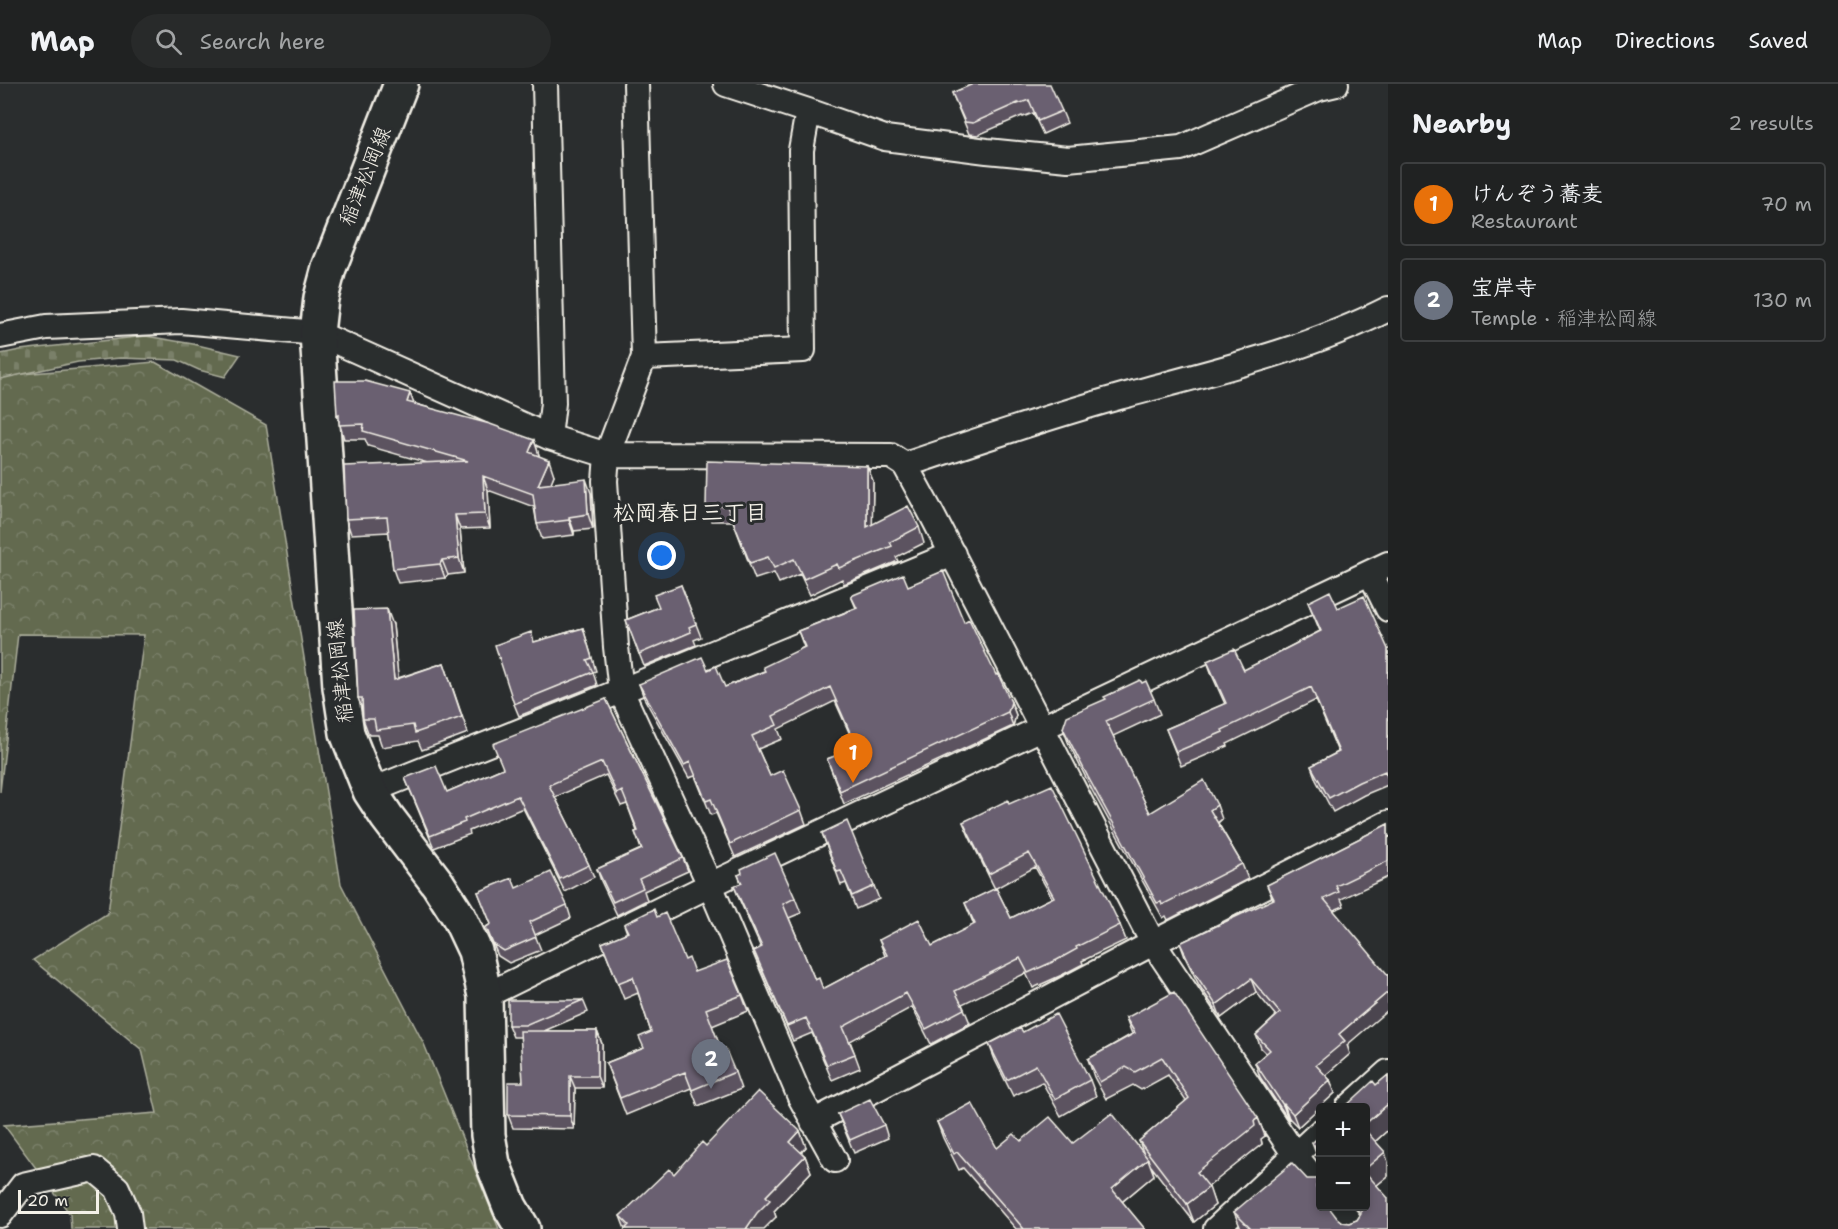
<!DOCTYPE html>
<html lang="en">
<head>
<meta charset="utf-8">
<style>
	:root { --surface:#202222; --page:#282a2a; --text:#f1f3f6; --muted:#a2a4a5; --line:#3d3f40; --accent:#ea580c }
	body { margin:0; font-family:"Shantell Sans","Klee One",sans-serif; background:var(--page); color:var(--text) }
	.controls { position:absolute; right:18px; bottom:18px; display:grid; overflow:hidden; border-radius:6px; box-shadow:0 3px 9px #0003 }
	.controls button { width:54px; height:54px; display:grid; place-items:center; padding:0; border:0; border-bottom:2px solid var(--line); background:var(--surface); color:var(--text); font:30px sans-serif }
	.scale { position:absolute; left:18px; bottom:15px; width:81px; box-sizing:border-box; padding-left:6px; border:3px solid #f4f1e8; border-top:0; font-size:16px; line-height:21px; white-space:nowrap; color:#f4f1e8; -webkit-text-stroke:4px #2a2d2e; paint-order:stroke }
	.you { position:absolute; left:662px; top:472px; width:21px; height:21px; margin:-15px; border:4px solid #fff; border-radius:50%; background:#1a73e8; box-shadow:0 0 0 9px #1a73e833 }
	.badge { display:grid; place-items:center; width:39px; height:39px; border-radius:50%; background:var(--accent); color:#fff; font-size:20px; font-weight:700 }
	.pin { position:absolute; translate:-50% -50px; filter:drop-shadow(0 2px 3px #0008) }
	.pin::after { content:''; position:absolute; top:32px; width:21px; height:18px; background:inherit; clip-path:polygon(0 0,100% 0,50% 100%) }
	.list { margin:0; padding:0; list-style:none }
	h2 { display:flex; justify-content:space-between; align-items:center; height:78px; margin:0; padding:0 24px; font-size:26px }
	h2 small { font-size:20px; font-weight:400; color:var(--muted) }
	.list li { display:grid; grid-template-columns:39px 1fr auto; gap:18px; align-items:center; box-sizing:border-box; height:84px; margin:0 12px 12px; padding:0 12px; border:2px solid var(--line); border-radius:6px }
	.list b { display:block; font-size:22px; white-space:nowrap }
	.list p { margin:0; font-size:20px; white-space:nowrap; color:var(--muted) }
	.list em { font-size:20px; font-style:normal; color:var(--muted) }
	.icon { flex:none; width:33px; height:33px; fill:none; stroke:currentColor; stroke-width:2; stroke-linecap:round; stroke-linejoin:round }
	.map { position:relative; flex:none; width:1388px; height:1145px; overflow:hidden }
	header { display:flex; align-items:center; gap:36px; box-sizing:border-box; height:84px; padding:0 30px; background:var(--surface); border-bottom:2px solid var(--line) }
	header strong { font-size:28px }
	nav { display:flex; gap:33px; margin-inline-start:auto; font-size:21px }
	.search { width:420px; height:54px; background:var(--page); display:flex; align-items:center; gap:15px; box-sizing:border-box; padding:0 21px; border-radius:33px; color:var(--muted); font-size:22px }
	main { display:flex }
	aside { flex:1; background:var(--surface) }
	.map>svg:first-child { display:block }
</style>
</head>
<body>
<header>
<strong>Map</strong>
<div class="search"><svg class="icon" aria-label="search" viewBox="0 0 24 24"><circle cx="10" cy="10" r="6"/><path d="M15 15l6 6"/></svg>Search here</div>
<nav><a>Map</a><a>Directions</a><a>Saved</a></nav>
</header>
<main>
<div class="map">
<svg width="1388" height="1145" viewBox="0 0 1388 1145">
	<defs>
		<pattern id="forest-crowns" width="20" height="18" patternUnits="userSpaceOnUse" patternTransform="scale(1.5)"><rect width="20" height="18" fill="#636a50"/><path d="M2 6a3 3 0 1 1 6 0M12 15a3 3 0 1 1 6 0" fill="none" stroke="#7a8069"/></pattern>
		<pattern id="cemetery-stones" width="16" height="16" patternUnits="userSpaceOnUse" patternTransform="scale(1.5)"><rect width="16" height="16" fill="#636a50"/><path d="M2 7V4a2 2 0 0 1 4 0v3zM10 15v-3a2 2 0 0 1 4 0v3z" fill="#7a8069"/></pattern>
	</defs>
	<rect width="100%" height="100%" fill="#2a2d2e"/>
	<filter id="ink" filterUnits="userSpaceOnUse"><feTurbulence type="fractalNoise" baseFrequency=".0167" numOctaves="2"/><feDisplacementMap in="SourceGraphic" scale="12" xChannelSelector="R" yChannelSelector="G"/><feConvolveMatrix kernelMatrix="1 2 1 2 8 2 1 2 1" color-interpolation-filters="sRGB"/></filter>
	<g filter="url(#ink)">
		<path fill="url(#forest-crowns)" stroke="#acae9c" stroke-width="1.5" d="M155,278l111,63 75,459 83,160 75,185h-428l-1,-15 -66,-89 153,-12 -15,-63 -109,-90 75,-47 36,-278 -126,-1 -18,158v-416z"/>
		<path fill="url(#cemetery-stones)" stroke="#acae9c" stroke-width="1.5" d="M146,252l47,8 47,11 -15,22 -26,-7 -22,-10 -57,-2 -42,4 -78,17v-25l20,-4z"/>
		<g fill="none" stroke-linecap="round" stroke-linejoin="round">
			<g stroke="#f4f1e8" stroke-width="28">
				<path id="minor" d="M545,0l8,319 -4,34
					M636,0l8,273 -37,98 -2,26 11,166 5,44 89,194 90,212 35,63
					M726,0l82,27 77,27 102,13 81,8 113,-11 138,-60 17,-4
					M0,252l46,-9 135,-6 136,12 232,104 58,18 284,1 14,9 24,44 224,434 142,212 25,31
					M644,273l159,-7 -2,-200 7,-39
					M905,381c71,-24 142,-48 214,-68 91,-25 184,-45 269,-88
					M1370,489l18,36
					M370,707l251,-100 332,-137
					M485,912l225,-111 678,-321
					M1348,1024l40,-36
					M813,1038l340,-179 235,-120
					M1337,1122l18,23
					M0,1131l23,-30 71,-16 23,19 11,25 2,16
					M1216,1145l104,-97"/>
			</g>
			<g stroke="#f4f1e8" stroke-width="38">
				<path id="secondary" d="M401,0l-72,184 -8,30 -4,35 23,354 7,46 23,58 17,26 51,67 21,33 16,34 10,45 3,139 5,29 17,43 13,22"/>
			</g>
			<use href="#minor" stroke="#2a2d2e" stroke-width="24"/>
			<use href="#secondary" stroke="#2a2d2e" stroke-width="33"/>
		</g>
		<path fill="#5c5361" stroke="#f4f1e8" stroke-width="1.5" fill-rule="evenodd" d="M973,0l89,27 5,12 -24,11 -10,-21 -10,4 -1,-1 -44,19 -9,-1 -17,-41z
			M410,309l3,10 121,37 5,15v1l15,19 -4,9 41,9 2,36 -19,2v4l-32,4 -5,-15 -3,-17 -46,-17 2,38 -30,1 4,44 -16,2 -3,3 -47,5 -5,-14 -4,-37 -38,2 -5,-15 82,-56 -60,-17 -3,-7h-21l-7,-24z
			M867,382l6,15 -1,43 47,3 5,16 -28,14 2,4 -54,23 -2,-5 -32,16 -10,-21 -21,9 -5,-10 -19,6 -22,-58h-22l-5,-15z
			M681,501l20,52 -7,3 2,5 -52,21 -18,-46 33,-13z
			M908,502l56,36 47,80 5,13 -3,11 -169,78 -17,-45 29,-11 -21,-47 -57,28 4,10 -24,10 12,27 31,34 5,14 -71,33 -19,-44 -5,2 -16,-39 -6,2 -45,-80 -5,-14 69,-14 17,17 39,-16 40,-24 -6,-16 58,-23 -5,-12z
			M1308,518l30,6 50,41v136l-24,10 -31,17 -17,-32 -5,-14 27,-14 -22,-52 -89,44 1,2 -47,20 -15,-37 59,-25 -13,-29 -5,-14 37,9 76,-39z
			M393,541l5,53 46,-15 24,70 -46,17 -4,-9 -36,6 -4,-12h-9l-6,-16v-8l-5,-13z
			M583,544l13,43 -3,1 4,13 -78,31 -5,-12 20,-62z
			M1142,599l12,16 6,15 -47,22 37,77 72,6 -4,4 24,41 6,15 -80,41 -2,-4 -3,2 -70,-126 -25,-50 -5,-14z
			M606,615l77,159 5,13 -44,20 3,9 -30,15 -16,-34 -4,-12 44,-20 -6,-17 2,-1 -10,-27 -6,2 -15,-31 -51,22 34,68 5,12 -29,15 -42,-84 -54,23 1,3 -36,14 -29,-70 42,14 56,-24z
			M1009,720l111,121 6,15 -44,21 1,3 -21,11 -29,13 -7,-15 -64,31 8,19 -39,21 -19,-37 -62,34 10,27 -28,12 -20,-47 -19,8 -33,-76 -6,-14 7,-3 -21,-47 -6,-15 7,-3 -3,-8 57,23 6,15 -12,5 26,62 8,9 62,-33 -6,-16 53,6 42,-21 -9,-22 30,-14 -26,-53 -6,-14zM1035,783l17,31 -41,20 -15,-30z
			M1388,740v53l-47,22 3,7 -10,4 13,135 3,9 -25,21 5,5 5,13 -37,34 -9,-9 -1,1 -28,-42 -5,-14 11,-10 -5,-5 -5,-13 20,-19 -20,-24 -35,26 -22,-33 -14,-28 -5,-14 93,-43 -6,-15z
			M822,749l52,53 5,13 -23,10 -10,-26 -5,2z
			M516,804l51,17 4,13 -36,17 6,15 -32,13 -11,-7 -12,-29 5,-3 -13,-32z
			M657,833l28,43 9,12 48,23 6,16 -36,15 9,23 14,23 6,17 -43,17 -7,-18 -65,27 -20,-52 38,-15 7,-16 -13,-39 -14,6 -22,-56 25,-10 -3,-9z
			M583,916l5,12 -44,19h53l5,13v44h-27l-1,41 -61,-1 -5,-13 15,-33 -2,-45h-8l-5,-12z
			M1126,934l132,100 7,18 -4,3 1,5 -54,42 7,19 -21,17 -43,-56 3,9 -32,27 23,27h-129l-53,-61 -4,2 -16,-32 -6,-16 60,26 24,-7 52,2 70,9 -4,-11 47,-40 -18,-26 -27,15 -8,-5 -27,14 -12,-22 -6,-18 44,-25z
			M1023,948l67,48 6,16 -35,20 -19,-34 -29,14 -18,-36 -6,-16z
			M1388,991v55l-12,11 12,35 -11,9 11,44h-147l-7,-17 86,-6 22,16 7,1 8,-3 4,-6 -6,-8h10v-99h-18l-1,-1 30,-21z
			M838,1030l46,11 4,13 -34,15z
			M800,1047l6,16 -5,5 4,4 6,16 -37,39 2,6 -151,12 -5,-13 54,-42 32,-28z
			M1320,1052v28l-8,-21z"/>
		<path fill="#4b444f" stroke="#f4f1e8" stroke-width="1.5" d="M410,309l5,14 -8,-5z
			M534,356l5,15 -4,11 -6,-14z
			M549,376l5,15 -10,25 -6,-15z
			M867,382l6,15 -1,61 -5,-15z
			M483,392l5,14 2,38 -5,-14z
			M586,395l5,14 2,36 -5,-15z
			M455,431l5,14 4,44 -5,-15z
			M569,433l5,14v4l-5,-15z
			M442,476l6,15 -3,3 -5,-14z
			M387,525l6,16 7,71 -6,-16z
			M1011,618l5,13 -3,11 -5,-14z
			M1217,721l5,14 -7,6 -5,-15z
			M1251,895l5,13 -35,26 -5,-13z
			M1388,908v18l-41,35 3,9 -29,25 -5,-14 23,-31z
			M597,947l5,13v44l-5,-12z
			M570,992l5,12 -1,41 -4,-13z
			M1330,996l5,13 -37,34 -5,-13z
			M1284,1020l5,14 -1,1 -5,-14z
			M1388,1020v26l-18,16 -5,-11v-11z
			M1258,1034l7,18 -4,3 1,5 -58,46 -7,-18z
			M800,1047l6,16 -10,11 -6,-16z
			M1385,1068l3,10v14l-17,14 -6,-15v-6z
			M805,1072l6,16 -37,39 2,6 -12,12h-18l20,-33z
			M1148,1075l6,16 -36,30 -6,-16z
			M1318,1095l2,8v14l-4,-14z
			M1209,1103l6,18 -21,17 -7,-18z"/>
		<path fill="#6b6171" stroke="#f4f1e8" stroke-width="1.5" d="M973,0h77l12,27 -24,10 -9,-21 -11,4v-1l-45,20 -8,-1 -13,-29z
			M335,297h30l45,12 -3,9 83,22 44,16 -5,12 20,8 -11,25 48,-6 2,35 -19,3v3l-32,4 -4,-30 -50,-18 2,38 -30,1 4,43 -17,2 -2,4 -47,5 -6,-52 -41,2 -2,-53 124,-5 -105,-30 1,-7 -25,1v-11l-2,1z
			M707,377l160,5v61l41,-21 11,21 -29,15 2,4 -53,22 -2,-4 -33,15 -10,-20 -20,9 -6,-11 -18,6 -23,-57h-21z
			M943,487l21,51 5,-3 27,56 2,-1 13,28 -3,10 -168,79 -13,-32 30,-11 -27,-61 -57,29 4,9 -25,11 18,40 13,-6 18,40 -71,34 -19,-45 -5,2 -16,-39 -6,3 -45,-81 63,-27 6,13 8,-4 9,21 40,-16 -2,-4 42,-20 -7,-16 59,-23 -6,-12 52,-22 5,12z
			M681,501l15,39 -7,3 2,5 -52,22 -13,-34 33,-13 -5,-12z
			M1330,507l8,17 26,-12 24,53v130l-3,-8 -26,11 -30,16 -18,-32 28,-14 -28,-65 -89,43 1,2 -47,20 -10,-23 60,-26 -19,-42 27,-12 10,21 77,-39 -13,-29z
			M387,525l7,71 50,-17 18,54 -47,16 -2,-8 -37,5 -2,-11h-11l-1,-21h-4l-4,-88z
			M583,544l9,30 -5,2 6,12 -79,32 -19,-59 36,-13 3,10z
			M1140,596l2,3 4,-2 8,18 -48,22 44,92 54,-33 13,25 -7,5 32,54 -80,41 -1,-3 -4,1 -69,-126 -25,-49 4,-12 39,-17 -2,-2z
			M606,615l77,159 -44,21 4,9 -30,14 -16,-33 45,-20 -7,-17 3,-1 -16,-40 -5,3 -15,-32 -53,23 40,80 -29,14 -42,-83 -54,23 1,3 -35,14 -25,-58 31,-12 11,26 56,-24 -10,-24z
			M1052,701l68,140 -44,22 1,2 -20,11 -29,13 -8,-15 -65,33 9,18 -38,20 -20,-36 -63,34 12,27 -28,11 -21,-47 -19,8 -33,-75 8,-4 -28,-61 8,-3 -4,-8 4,-2 -1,-4 34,-16 20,45 -12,6 32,76 4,-2 4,11 64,-34 -8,-15 40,-21 13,27 43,-22 -10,-21 31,-15 15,30 43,-21 -25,-44 -40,21 -26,-52 45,-22 1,4z
			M847,737l27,65 -22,10 -11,-25 -4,1 -15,-39z
			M1388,740v37l-52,25 3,6 -15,7 64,76v17l-49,42 6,7 -29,24 14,15 -37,34 -9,-10 -1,1 -28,-42 15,-13 -14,-15 24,-22 -29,-34 -35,26 -22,-33 -14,-29 94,-44 -7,-14z
			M551,788l16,33 -37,17 6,15 -32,14 -11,-7 -7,-17 5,-3 -13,-32 34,-14 4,10z
			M654,825l3,8 8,-4 20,47 4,-2 5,14 33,-12 15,35 -36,14 15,40 4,-1 10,24 -43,18 -7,-18 -65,26 -14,-35 38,-15 -5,-11 12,-5 -18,-55 -15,6 -16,-40 26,-11 -4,-8z
			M1174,908l84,126 -4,3 1,5 -58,46 12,15 -22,17 -48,-63 50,-43 -27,-41 -27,15 -9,-5 -26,15 -12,-23 47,-26 -9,-15z
			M508,916h75l-58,25h-17z
			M1056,930l34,66 -35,19 -19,-34 -29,15 -18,-36 31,-16 3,4z
			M520,947h77v45h-27v40l-62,-1v-33h15z
			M1388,991v29l-23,20v-17h-17l-2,-1 27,-25 3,4z
			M758,1007l42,40 -10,11 15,14 -39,40 4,4 -13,13 -11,16h-121l4,-4 -9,-9 49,-47 5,5 28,-32 4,4z
			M870,1015l14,26 -34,15 -12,-26z
			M972,1019l25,45 17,-14 7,7 29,-24 23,26 39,-30 36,46 -36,30 33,40h-121l-67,-77 -3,2 -17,-32z
			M1365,1046l20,22 -20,17z
			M1320,1052v18l-8,-11z
			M1292,1079l15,16h11l-2,8 2,7 2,3v9h8l9,12 5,4 7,1 8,-3 4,-6v-8h4v-34l23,26v31h-137l-17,-17z"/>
	</g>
	<g text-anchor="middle" stroke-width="6" stroke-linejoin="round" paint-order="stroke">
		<g font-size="21" fill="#f4f1e8" stroke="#2a2d2e">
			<text transform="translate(365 92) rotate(-68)" y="7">稲津松岡線</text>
			<text transform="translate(340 587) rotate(-96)" y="7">稲津松岡線</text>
		</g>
		<g font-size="22" font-weight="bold" fill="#f4f1e8" stroke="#2a2d2e">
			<text x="690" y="436">松岡春日三丁目</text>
		</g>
	</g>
</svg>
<div class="controls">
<button>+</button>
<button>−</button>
</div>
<div class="scale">20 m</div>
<div class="you"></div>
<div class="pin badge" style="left:853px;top:699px;background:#e8710a">1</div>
<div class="pin badge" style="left:711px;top:1005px;background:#6b7280">2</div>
</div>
<aside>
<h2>Nearby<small>2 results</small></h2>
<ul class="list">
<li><span class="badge" style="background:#e8710a">1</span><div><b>けんぞう蕎麦</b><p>Restaurant</p></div><em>70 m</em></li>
<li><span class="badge" style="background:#6b7280">2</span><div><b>宝岸寺</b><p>Temple · 稲津松岡線</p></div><em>130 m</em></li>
</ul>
</aside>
</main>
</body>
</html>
